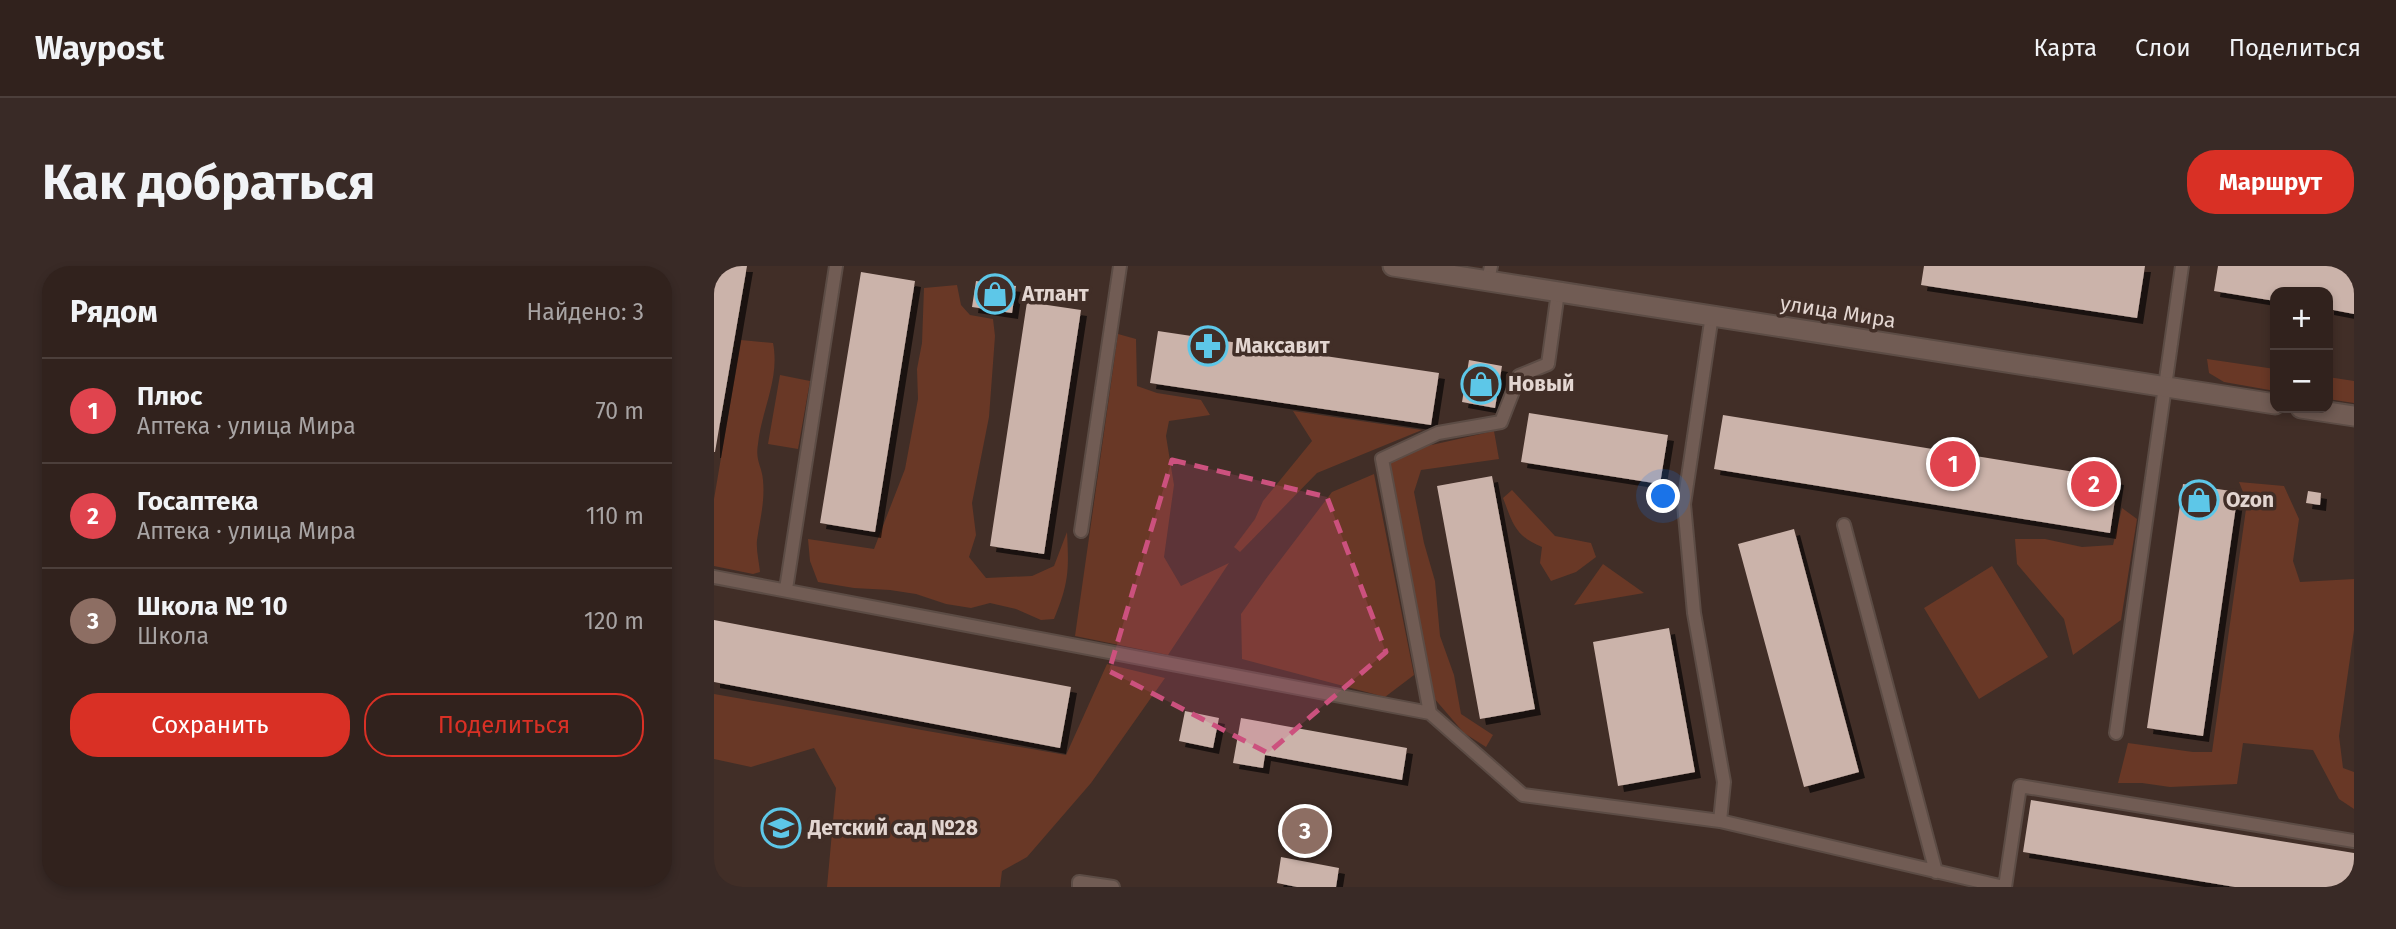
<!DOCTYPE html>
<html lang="ru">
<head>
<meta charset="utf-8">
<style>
	:root { --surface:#31221d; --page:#392a26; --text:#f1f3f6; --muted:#a8a4a4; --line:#4c3f3b; --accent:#d93025 }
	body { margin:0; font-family:"Fira Sans",sans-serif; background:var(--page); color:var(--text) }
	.controls { position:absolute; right:21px; top:21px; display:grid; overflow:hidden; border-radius:14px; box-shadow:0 4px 10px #0003 }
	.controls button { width:63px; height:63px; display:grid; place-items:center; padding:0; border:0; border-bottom:2px solid var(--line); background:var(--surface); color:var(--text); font:35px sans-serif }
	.you { position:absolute; left:950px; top:231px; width:24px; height:24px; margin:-18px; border:5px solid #fff; border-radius:50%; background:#1a73e8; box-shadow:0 0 0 10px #1a73e833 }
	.badge { display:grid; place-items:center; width:46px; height:46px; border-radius:50%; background:var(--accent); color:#fff; font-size:23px; font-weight:700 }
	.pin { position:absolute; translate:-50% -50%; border:4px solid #fff; box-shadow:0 2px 7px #0006 }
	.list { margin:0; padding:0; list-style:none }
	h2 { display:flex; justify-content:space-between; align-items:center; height:91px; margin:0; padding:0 28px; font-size:30px }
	h2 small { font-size:23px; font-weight:400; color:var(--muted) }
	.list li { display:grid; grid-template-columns:46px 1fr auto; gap:21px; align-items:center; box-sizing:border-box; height:105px; padding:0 28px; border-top:2px solid var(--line) }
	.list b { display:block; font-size:26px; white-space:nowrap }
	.list p { margin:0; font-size:23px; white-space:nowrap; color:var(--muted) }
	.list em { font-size:23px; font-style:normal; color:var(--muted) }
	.actions { display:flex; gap:14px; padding:21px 28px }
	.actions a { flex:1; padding:16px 0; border:2px solid var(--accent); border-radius:28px; text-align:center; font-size:24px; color:var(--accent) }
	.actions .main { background:var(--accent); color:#fff }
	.map { position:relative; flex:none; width:1640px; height:621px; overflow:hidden; border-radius:28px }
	header { display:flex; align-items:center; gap:42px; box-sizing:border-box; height:98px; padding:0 35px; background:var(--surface); border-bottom:2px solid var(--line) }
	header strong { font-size:33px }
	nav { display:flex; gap:38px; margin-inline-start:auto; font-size:24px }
	.intro { display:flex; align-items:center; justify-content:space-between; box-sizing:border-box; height:168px; padding:0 42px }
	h1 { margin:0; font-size:49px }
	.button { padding:18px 32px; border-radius:28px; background:var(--accent); color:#fff; font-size:24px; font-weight:700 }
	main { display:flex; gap:42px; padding:0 42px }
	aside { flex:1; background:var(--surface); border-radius:28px; box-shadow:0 4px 10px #0003 }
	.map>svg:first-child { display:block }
</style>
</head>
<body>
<header>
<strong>Waypost</strong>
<nav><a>Карта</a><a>Слои</a><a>Поделиться</a></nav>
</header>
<div class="intro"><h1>Как добраться</h1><a class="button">Маршрут</a></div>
<main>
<aside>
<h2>Рядом<small>Найдено: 3</small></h2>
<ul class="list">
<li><span class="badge" style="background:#e0444e">1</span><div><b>Плюс</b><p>Аптека · улица Мира</p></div><em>70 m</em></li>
<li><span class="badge" style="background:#e0444e">2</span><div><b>Госаптека</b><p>Аптека · улица Мира</p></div><em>110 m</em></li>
<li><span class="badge" style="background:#8d6e63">3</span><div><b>Школа № 10</b><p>Школа</p></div><em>120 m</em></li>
</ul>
<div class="actions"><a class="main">Сохранить</a><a>Поделиться</a></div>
</aside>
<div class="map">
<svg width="1640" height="621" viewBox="0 0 1640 621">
	<defs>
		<filter id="shadow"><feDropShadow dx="6" dy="6" stdDeviation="0" flood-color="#0009"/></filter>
	</defs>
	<rect width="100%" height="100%" fill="#412e27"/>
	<path fill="#693826" d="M243,19l4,20 9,10 23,4 2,17 -6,81 -17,86 4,32 -7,22 17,21 46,-2 22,-10 13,-34c2,38 2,51 -13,87l-13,1 -25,-11 -26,-6 -19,5 -25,-4 -30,-10 -26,-4 -36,-2 -36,-6 -8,-21 -2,-22 66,10 31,-80 13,-70 -1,-30 5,-26 2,-55z
		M404,68l18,5 1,47 20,7 44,7 9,15 -41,6 -3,15 8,49 -10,72 17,29 48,-23 -61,92 -93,-19z
		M27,74l32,3c7,36 -11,65 -15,101 -3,17 4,22 5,36 2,22 -3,39 -6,60 -1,10 2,22 3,32l-7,2 -39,-8v-67z
		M1493,93l68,10v22l-51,-9 -15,-9z
		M66,109l30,6 -12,68 -30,-5z
		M1614,111l26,4v22l-26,-4z
		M579,145l129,19 -105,43 -77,79 -6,-5 21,-28 8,-18 49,-60z
		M780,165l5,28 -78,11 -7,22 10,51 11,38 5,55 14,39 7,39 32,21 -7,12 -22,-14 -31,-36 -44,-234 38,-17z
		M660,208l40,201 -29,22 -143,-38 -1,-45 27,-38 64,-84z
		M1525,216l45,4 15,33 -6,42 7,21 54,-3v51l-15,106 4,32 11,4v37l-15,-10 -26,-49 -70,-7 -6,41 -67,3 -28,-4h-24l10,-40 65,9h19l35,-250z
		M798,224l43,46 36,7 5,14 -20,15 -25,9 -11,-18 2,-16c-27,-11 -29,-23 -39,-49z
		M1408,242l15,11 -16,101 -48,35 -9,-36 -47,-55 -2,-25h30l37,8 31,-2z
		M889,298l41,29 -70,12z
		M1278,300l56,91 -69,42 -55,-91z
		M393,398l58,14 -74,105 -64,74 -25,14 -2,16h-173l9,-99 -22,-40 -63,19 -37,-8v-65l352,61z"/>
	<path fill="#cbb3aa" filter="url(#shadow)" d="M0,0h33l-32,186h-1z
		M1210,0h221l-8,52 -216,-33z
		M1504,0h136v48l-26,-5v-17h-53v9l-61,-10z
		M147,6l54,9 -40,251 -55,-9z
		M262,15l40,5 -4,27 -40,-6z
		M313,36l54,8 -37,244 -54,-8z
		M444,65l281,42 -8,52 -281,-42z
		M755,94l33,6 -7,42 -33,-6z
		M815,147l139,22 -8,49 -139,-22z
		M1009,149l395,64 -8,54 -396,-64z
		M778,210l43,233 -55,10 -43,-233z
		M1469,218l55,8 -35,244 -56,-8z
		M1594,225l13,2 -1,12 -14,-2z
		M1080,263l65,243 -55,15 -66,-243z
		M0,354l357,67 -11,61 -346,-66z
		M955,362l26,144 -77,14 -25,-144z
		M471,445l34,7 -6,30 -34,-7z
		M527,452l166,30 -5,32 -137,-25 -2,13 -30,-5z
		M1317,534l323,53v34h-119l-212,-35z
		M567,591l58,11 -3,19h-39l-20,-4z"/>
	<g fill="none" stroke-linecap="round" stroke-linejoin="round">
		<g stroke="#5c4c45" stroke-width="16">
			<path id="service" d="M774,15l3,-15
				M998,49l-28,189 10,109 30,169 -4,39 284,66
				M1130,259l92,347
				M367,265l39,-265
				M0,311l716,136 93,82 197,26
				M72,323l50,-323
				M716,447l-48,-254 56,-26 63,-11 18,-46 29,-12 10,-72
				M1402,467l66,-467
				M365,621v-5l34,5
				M1291,621l15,-101 334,55"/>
		</g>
		<g stroke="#5c4c45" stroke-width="23">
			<path id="tertiary" d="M679,0l882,138
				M1587,142l53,8"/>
		</g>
		<use href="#service" stroke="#715c54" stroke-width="12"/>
		<use href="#tertiary" stroke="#715c54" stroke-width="19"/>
	</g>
	<path fill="#cc517e" fill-opacity="0.2" stroke="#cc517e" stroke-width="5" stroke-dasharray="14 9" stroke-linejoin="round" d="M458,194l155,37 59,155 -118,101 -159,-82z"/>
	<defs>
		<g id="shop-ring" transform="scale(2.0125)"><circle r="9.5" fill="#412e27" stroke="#5dc7e8" stroke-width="1.5"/><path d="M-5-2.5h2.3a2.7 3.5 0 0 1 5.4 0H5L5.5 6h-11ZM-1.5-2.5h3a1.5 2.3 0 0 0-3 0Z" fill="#5dc7e8"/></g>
		<g id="pharmacy-ring" transform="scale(2.0125)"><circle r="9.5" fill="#412e27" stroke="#5dc7e8" stroke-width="1.5"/><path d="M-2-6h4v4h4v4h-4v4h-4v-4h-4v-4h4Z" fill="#5dc7e8"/></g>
		<g id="school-ring" transform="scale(2.0125)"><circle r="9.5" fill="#412e27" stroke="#5dc7e8" stroke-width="1.5"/><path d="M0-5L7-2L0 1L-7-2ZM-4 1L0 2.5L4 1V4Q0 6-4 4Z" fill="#5dc7e8"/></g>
	</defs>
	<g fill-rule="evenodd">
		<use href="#shop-ring" x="281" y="28"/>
		<use href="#pharmacy-ring" x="494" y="80"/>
		<use href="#shop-ring" x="767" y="118"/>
		<use href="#shop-ring" x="1485" y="234"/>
		<use href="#school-ring" x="67" y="562"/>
	</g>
	<g text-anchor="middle" stroke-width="7" stroke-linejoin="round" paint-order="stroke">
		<g font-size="21" font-weight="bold" fill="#e3d6d1" stroke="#412e27" text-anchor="start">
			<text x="308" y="35">Атлант</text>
			<text x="521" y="87">Максавит</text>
			<text x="794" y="125">Новый</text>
			<text x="1512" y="241">Ozon</text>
			<text x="94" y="569">Детский сад №28</text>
		</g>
		<g font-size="21" fill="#e3d6d1" stroke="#412e27">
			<text transform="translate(1124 46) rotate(9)" y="7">улица Мира</text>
		</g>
	</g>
</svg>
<div class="controls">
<button>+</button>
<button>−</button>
</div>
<div class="you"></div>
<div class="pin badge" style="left:1239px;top:198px;background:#e0444e">1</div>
<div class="pin badge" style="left:1380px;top:218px;background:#e0444e">2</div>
<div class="pin badge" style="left:591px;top:565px;background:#8d6e63">3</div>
</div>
</main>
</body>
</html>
